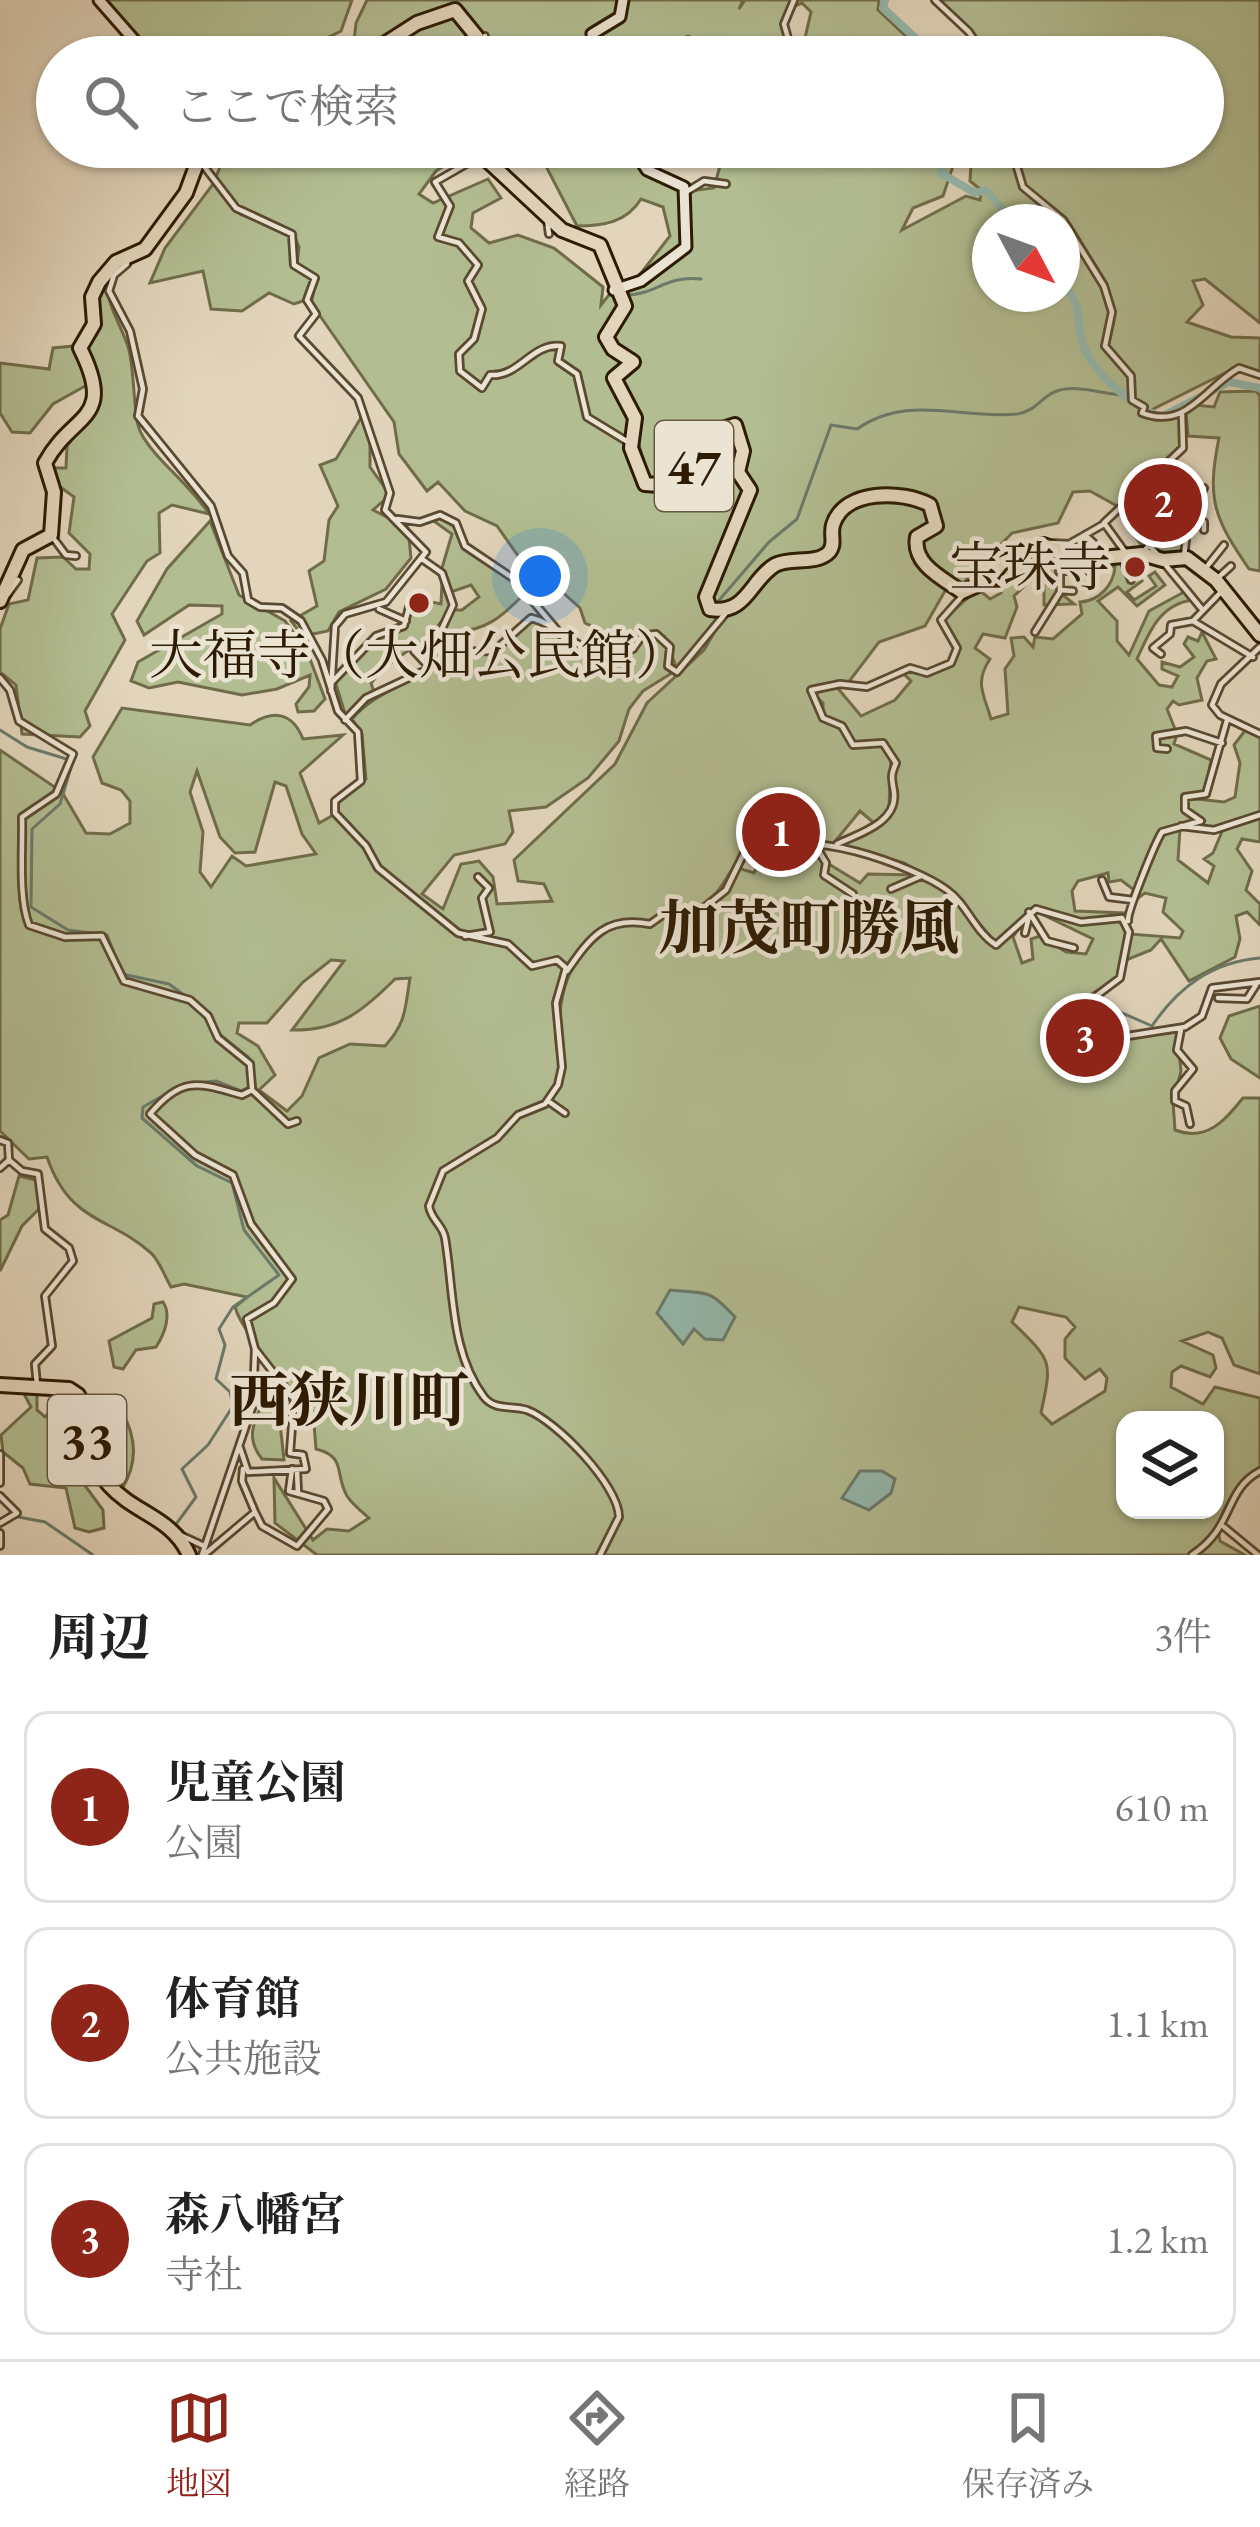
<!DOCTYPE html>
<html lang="ja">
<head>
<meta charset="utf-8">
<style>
	:root { --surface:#fff; --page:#f6f6f6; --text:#222; --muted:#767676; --line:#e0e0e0; --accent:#8f2418 }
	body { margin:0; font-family:"EB Garamond","Noto Serif JP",serif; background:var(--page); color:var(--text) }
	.controls { position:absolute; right:36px; bottom:36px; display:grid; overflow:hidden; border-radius:24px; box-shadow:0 3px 9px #0004 }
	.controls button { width:108px; height:108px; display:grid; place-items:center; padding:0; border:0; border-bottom:3px solid var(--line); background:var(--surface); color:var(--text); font:60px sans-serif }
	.compass { position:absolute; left:972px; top:204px; width:108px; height:108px; border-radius:50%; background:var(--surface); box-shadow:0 3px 9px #0004; rotate:131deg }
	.you { position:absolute; left:540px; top:576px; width:42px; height:42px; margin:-30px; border:9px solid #fff; border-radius:50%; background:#1a73e8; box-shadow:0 0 0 18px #1a73e833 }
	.badge { display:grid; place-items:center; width:78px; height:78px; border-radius:50%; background:var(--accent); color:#fff; font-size:39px; font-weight:700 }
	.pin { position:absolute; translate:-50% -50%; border:6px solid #fff; box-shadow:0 3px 12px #0006 }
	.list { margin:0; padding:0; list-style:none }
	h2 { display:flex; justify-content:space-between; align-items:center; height:156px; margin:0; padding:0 48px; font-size:51px }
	h2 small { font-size:39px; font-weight:400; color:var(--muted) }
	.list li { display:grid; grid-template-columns:78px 1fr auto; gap:36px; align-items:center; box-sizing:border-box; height:192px; margin:0 24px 24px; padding:0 24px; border:3px solid var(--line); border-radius:24px }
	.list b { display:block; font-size:45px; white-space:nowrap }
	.list p { margin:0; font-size:39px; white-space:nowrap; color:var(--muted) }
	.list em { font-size:39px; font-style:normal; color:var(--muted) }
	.icon { flex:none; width:66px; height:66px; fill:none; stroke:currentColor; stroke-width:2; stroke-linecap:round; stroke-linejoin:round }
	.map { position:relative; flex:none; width:1260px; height:1555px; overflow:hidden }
	.search { position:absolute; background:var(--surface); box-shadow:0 3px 9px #0004; left:36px; right:36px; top:36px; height:132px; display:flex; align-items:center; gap:30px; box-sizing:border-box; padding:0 42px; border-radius:66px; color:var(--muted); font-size:45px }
	.sheet { height:804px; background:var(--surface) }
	nav { display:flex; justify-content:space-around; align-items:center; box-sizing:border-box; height:168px; border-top:3px solid var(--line); background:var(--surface); font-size:33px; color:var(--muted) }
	nav a { display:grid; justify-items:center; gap:6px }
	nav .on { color:var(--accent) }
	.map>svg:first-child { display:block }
</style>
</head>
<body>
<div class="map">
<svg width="1260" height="1555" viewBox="0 0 1260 1555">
	<rect width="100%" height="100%" fill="#e2d5bb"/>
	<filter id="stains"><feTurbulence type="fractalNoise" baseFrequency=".00167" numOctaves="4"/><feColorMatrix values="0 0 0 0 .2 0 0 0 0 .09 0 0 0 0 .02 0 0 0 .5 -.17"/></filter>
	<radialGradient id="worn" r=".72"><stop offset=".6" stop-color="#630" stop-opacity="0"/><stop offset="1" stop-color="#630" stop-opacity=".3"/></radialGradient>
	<path fill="#b2bd91" stroke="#706c4a" stroke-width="3" fill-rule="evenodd" d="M100,0h252l-11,31c-58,31 -118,26 -182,26z
		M367,0h254v9l-29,18 -5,14 8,16h-257l15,-7 3,-27z
		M627,0h116l-4,9 6,-9h48l-9,22 4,24 -6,11h-99l7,-21 -11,21h-78l-6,-23 25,-14z
		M795,0h84l-1,10 50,47h-118l-5,-19 6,-26 -9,-9 -7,3z
		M940,0h320v323l-55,-44 -12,2 10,24 -16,17 44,15 29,1v35l-25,-5 -90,45 -13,-17v-20l-24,-29 6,-26 -8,-39 -36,-58 -49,-41 -8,-36h190v-90h-217z
		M228,147h247l-39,24 -17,23 14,9 55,-24 13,19 -28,15 -2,15 18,15 29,-8 36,13 49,39 -2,18 11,-14 9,14 -18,26 25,30 -17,12 20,46 14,70h15l60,-32 12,-30 14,61 -44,111 4,12 13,3 -20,35 -22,20 -13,-33 -16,-4 -33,5 -30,-14 -5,-15 -20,-18 -17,1 -46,-65 -32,-15 -27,-29 -11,9 -28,-37 -5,-32 -83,-119 6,-25 -20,-14 2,-17 -7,-16 -50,-20 -26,-34z
		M536,147h94l5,13 45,27 3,58 -49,37 36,-46 -7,-29 -22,-8c-14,23 -37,27 -64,27z
		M698,147h249l6,19 -10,30 -30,12 -11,22 64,-34 14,4 1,-10 -11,-9 2,-34h39l8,37 44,37 41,62 8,38 -6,26 24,30v16l14,22 37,3 2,25 -66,63 -27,-15 -17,1 -15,31 -46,10 -53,54 -28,-19 -14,-25 18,-12 -2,-28 -77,-7 -31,54 -46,10 -43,41 -21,6 -6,-6 45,-111 -12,-19 -6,-50 -17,6 -7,27 -62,28 -29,-97v-11l16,-9 -26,-29 17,-48 59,-38 2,-59 25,-3 7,-26 -4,-11zM990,222h72v72h-72z
		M213,184l27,30 49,19 4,33 21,13 -8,21 -12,4 -25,-11 -27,18 -31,-2 -8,-38 -53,12 15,-35z
		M108,278c-5,23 15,49 21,72 6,24 4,69 12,83 14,27 49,51 68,81l-37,-9 -13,8 1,40 -13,8 -35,53 13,26 -40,71 5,15 -10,11 -58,-3 -6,-49 -16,-13v-43l9,-25 19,-4 9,-42 26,-1 13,12h13l1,-15 -21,-21 5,-36 -15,-11 -7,-18h14l1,-22 29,-37c-11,-49 -17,-87 12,-131z
		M73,346l12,18 2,21 -34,19 -23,29 -18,-1 -12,-19v-50l49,6 4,-21z
		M1256,391l4,5v175l-11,-2c-34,-50 -43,-68 -30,-131l-31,-2 -2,-24 10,-7 18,2 6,-15z
		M362,416l8,15v36l20,28 -17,15 35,18 3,30 -25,31 -47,23 -11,19 -25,5 -12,-15 26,-15 -8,-35 15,-10 5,-41 9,-14 -18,-41 16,-6z
		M1158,491l27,28 -3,31 -12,7 -10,-3 -9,-12 -10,2 -14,-17z
		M866,501l58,4 10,21 -22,17 37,41 -24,42 -46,16 -31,41 -39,9 11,13 2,14 17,6 13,21 33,-1 6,6 -2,58 -14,15 -15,-13 -27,33c-25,-1 -48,-10 -67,11l-22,-5c-23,35 -19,38 -53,67l-24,-5 -17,11c-78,-12 -105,74 -91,138 -1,-69 2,-101 63,-140l25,4 20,-11 21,7 42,-37 5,-17 19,6 6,-13 -14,-8 21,6 29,-14 64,39 8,-9 49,1 32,18 47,53 31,-30 -14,21 9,26 11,-4 -2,-20 9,-3 26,16 20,2 7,-15 -58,-28 46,13 42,-4 4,12 -9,46 -33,20 -3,9 41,32 54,-7 4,39 -8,31 2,28c32,12 49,-9 68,-32h17v276l-26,-9 -12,-27 -14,-6 -26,9 31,14 3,13 -6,9 -29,-11 -9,6 -1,15 32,17 12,-17 45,11v70c-22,12 -46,49 -40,73l25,14h-928l-42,-32 -1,-45 39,62 14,-11 22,2 20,-13c-7,-6 -17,-14 -22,-22 -13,-23 0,-39 -31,-47l-3,-38 -15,-15 -11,4 -8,14 5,46 -22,-1c-25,-31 7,-51 6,-82 -1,-30 -26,-44 -33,-70l12,-10 -63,-13 -13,3c-6,-10 -12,-27 -20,-34 -41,-37 -81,-29 -104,-96l-18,2 -29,-28v-381l62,42 24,41 24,1 20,-11v-22l-9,-11 -19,-7 -9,-26 29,-49 128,17c22,-15 42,-14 53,14l40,-4 -43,38 19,50 18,-10 2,-13 27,-21 -4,-45 -10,-15c26,-30 64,-36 93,-64l51,-3 33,-32h10c27,24 50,38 87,35l18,-17 12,-2 13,15 -3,16 6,6 -29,18 -14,18 -10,32 -31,37 -42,29 -37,4 4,21 -8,12 -51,11 -32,39 21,15 18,-45 18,-3 14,16 4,27 55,-3 -8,-17 -26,-3 -4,-21 101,-96 32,-61 57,-53 18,-31 27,-18 28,-33 49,-10 18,-46zM197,771l23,66 15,16 20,-1 20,-70 11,4 16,48 14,20 -70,12 -14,-10 -21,31 -11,-15 3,-40 -13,-40zM331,960l13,1 -52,69c47,1 71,-19 103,-51l15,-1c-5,29 -3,44 -25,68l-35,-2 -31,14 -17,38 -15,15 -28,-21 16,-15 -17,-29 -21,-13 2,-10h28l36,-41zM1019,1307l47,10 9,10 -10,12v19l20,21 15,-10 7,9 -2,13 -53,33 -11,-11c11,-53 12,-51 -29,-91zM1125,1420h90v90h-90z
		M437,517l22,12 2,14 53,39 9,13c-21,22 -38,36 -69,37l-8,9 -9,-3 17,-28h8l17,-13 -8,-12 -23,8 -6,-25 10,-34 -17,-12z
		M210,521l29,74 46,26 22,30 18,48 -11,12 -16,1 -2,-8 13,-17 1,-12 -33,14 -35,6 -64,-13 -29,6 -18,-7 7,-19 84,-48v-8l-33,-1 -45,30 -7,-14 30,-52z
		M1061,552l16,9 42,-5 11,22 7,-4 5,7 -15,11 7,8 22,-14 -7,-10 6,-4 10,13 -28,21 -19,-19 -20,14 19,20v20l12,14 20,-44 35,-19 8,8c-33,5 -43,33 -55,59l22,26 13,2 6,-11 -16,-7v-7l18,5 14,-10 -10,-13 4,-7 10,4 4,-9 14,27 -9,2 -10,17 5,22 -23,5 -6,-4 -6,8 10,25 -3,10 37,16 -6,33 -21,4 -1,10 15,15 -37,10 -23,61 -17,-13 -12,2 -1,-9 -30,8 -6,10 3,20 50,2 2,7 -11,-5 -35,6 -45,-14 -40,36 -41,-48 -51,-32 -66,-18 28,-10 25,-25v-34l6,-13 -11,-20h-33l-7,-14 -23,-13v-13l-10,-9 23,-8 25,30 34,-16 16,-19 -9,-9 8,-3 17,6 28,-14 3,-13 -15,-28 35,-31 12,10 11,-6 8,-19 45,-14 5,32 15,12 -30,1v-26l-14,2 -16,15 3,11 -12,31 -22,-4 -8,14 15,11c-16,24 -6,35 1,60l17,-5 -3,-45 9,-13 -3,-18 13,-1 9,10 2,-10 18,2 29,-25 -2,-12c20,-1 34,-18 35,-36l-50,5 3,-8 -9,-3z
		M442,583l9,22c-21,45 -50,40 -80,78l3,9 -28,25 -11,-36 42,-43 27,-9 8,-23 5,9 13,-8 -3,-6 14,3z
		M1247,728l13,8v77l-46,15 -31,-3 20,-5 -17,-11 1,-11 37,4 11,-5 5,-34 -6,-18z
		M1251,815l9,1v26l-18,-3 -5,10 15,22 -6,19 14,14v21l-13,-13 -11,4 4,23 -5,18 -46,24 -28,-42 -10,11 -25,10 5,-26 49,4 3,-7 -20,-19 3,-14 -21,-5 -11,8 29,-68 17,-5 -2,32 30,23 6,-17 -10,-7 9,-6 11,-26z
		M1260,1006v72l-29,-19 -11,-21 9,-22z
		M19,1176l21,5 1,26 -19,19 -22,45v-51l8,-5z
		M163,1302c9,13 1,33 -7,45l-20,3 -13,19 -9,-2 -5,-26 43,-23 2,-14z
		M23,1392h14v18l8,7 11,-12 7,5 -3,9 15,53 28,38 1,18 -15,4 -14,-4 -9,-40 -36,-4 -7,-16 -20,-16 -2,-17 30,-28z
		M96,1396l8,15 18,1c15,26 16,51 0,77l-14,-14 -17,-36 24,9 4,-7 -18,-24 -10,-2 -6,-18z"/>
	<path fill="#95b9ae" stroke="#6b7a6a" stroke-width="3" d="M670,1290c38,4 38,-2 65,27l-12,23 -18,-1 -11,-10 -11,15 -26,-31z
		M860,1471h22l13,8 -4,14 -22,17 -27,-12z"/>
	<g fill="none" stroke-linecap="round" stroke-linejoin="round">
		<path stroke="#6b7a6a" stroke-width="3" d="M625,295c31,0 40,-20 76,-16
			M715,605l54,-63 28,-23 34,-94 26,4c52,-36 104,-9 160,-15 20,-3 24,-18 40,-23 18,-7 46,3 65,4
			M0,730l27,17 46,14 -13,43 -28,25 -1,78 37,23 39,5 15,39 47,10 40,29
			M1090,1006l7,-4 55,24c27,-40 61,-64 108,-68
			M187,1084l29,-3 25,10 14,-7 -7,-27 -30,-24
			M13,1516l32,6 48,33
			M174,1527l22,-30 -14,-28 26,-24 25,-39 -3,-14 -14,-13 9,-34 -6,-16 14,-22 46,-32 -35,-45 -12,-47 -35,-17 -55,-48 1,-11 35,-20"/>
		<path stroke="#95b9ae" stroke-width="8" d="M885,0l-2,8 53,49
			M944,147l-3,26 34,20 11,-3 27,32
			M1062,285c23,19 13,38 22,62 10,27 50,60 77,70l68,-35 31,6"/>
		<g stroke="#5a4a31" stroke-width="10">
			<path id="minor" d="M935,0l34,32 16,25
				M484,57l1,-21
				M680,57l8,-17
				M783,57l6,-15 -5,-18 10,-24
				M673,147l2,1
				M1011,147l12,40 40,33 41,66 8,26 -7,34 26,30 1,24 12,7 -2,6c45,17 63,-26 97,-45l21,7
				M657,153l2,-6
				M200,161l36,47 56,26 2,31 21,13 -8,22 9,14 -17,22 59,62 32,95 -5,17 41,42 -40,50 -41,12 -10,12 -4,65
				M489,162l-14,-3 -40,23 15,24 -12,31 21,6 19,22 -10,16 14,28 -8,30 -15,15 1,17 22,17 8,-13c30,2 41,-32 71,-29l-3,15 19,13 10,43 41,25
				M686,192l18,-11 22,3
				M547,219l2,15
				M127,264l-13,11 -5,16 21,40 13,58 -5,27 73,90 17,50 15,17 5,27 12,7 22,1 19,13 21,39 16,51 20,21 3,49 -26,20v12l31,33 12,22 80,65 50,11 24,22 25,-6 9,8 -10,35 6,64 -4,18 -13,19 -27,11 -21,23 -54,33 -14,35c2,14 14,19 16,32 9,52 5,114 39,159 11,14 28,8 43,13 30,11 92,76 92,107l-19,38
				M1136,499l21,-8 31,30
				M1192,515l12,7v8
				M397,519l23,3 20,-7 16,8 9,23 49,33 49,58
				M51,535l15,20 10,1
				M1085,535l13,12
				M1050,543l19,1 35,-20
				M1125,552l-21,-29 79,-75 -1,-34
				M1142,554l7,-9 8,9
				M1184,557l4,-36 16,-33
				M1122,558l9,22
				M422,559l20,14 11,32 -13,28 -26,18 16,17
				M1164,563l37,45
				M1205,569l19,-24
				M1059,571h20l8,-7
				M1079,571l10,11
				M1220,576l11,-10
				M1060,590l13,1
				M1220,593l-27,28 60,36
				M8,594l10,-14
				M379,609l27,12
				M1035,632l25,-40v-39
				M1260,647l-39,37 -9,21 8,10 40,19
				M1161,654l-8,-6 17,-14 1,-9 22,-4
				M0,678l10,12 9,31 54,33 -17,40 -34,23c1,31 -4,80 7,108l36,12 37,-1 22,45 66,19 18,16 10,22 32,26 2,24
				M333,681l43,-45 28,-10 7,-26
				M345,720l21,-22 64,-30 16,-16 48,-1 37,-33c33,7 56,51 102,31l9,-13 14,-2 14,13 -2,19 9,6 48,-58
				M1167,749l-10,-1 -1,-12 30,-5 36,12
				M1181,826l33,4 46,-15
				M837,844c21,-10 61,-21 57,-52 -2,-14 -4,-15 2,-29l-13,-20 -30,2 -11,-19 -19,-8 -12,-28 29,-6 27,3 43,-19 17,5 24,-10 6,-15 -16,-28 23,-26
				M815,845l11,18 -2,12 29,19
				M767,857l18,11
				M1102,880l7,17 24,3
				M891,889l30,-13
				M1029,912l18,29 27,7
				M1128,921c-1,-9 27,-78 34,-89l39,-11 -16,-11v-13l21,-3 21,-74
				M1025,933l4,-17
				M465,936l25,-4 -8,-34 7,-10 -11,-11
				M567,971c24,-35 39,-55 83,-47l17,-12 23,7 36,-29 19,-39 22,6c28,-36 149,10 180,33 20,14 28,42 49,55l40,-36 45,13 41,-4 7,14 -9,46 -36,27 37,32 64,-10 17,-11 10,-28 48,-6
				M1218,998l29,1 9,-14
				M1181,1029l-4,21 16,19 -18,22v10l11,5 4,18
				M252,1090l36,34 9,-3
				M548,1101l17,12
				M0,1140l8,3 1,17
				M0,1168l9,-8 13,11 16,3 7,55 24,19 4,13 -28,35 7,50 -17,18 2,21
				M240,1448l8,24 58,-3 -3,-14 -13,-2 4,-54 -39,-50
				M0,1454v29
				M297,1471l1,22
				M0,1496l17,17 -17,10
				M255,1512l7,14 35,20 31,-37 -4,-8 -35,-10 3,-22
				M1224,1527l34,28
				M0,1533v13
				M178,1534l26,12
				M202,1555l51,-150 2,-56 -8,-30 27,-16 18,-24 -41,-55 -18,-49 -38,-20 -45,-41c33,-40 51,-30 92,-19l10,-5
				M204,1555l51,-43 -13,-31 1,-12
				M1192,1555c43,-28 31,-64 68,-84"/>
		</g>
		<g stroke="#2d1c03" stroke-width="15">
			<path id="secondary" d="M99,0l50,57
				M598,57l-6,-23 28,-17 3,-17
				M614,290l27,-9 45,-34 -2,-60 -37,-17 -15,-23"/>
		</g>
		<g stroke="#2d1c03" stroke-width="18">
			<path id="primary" d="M364,57l53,-34 38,-13 22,27v20
				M493,147l-4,15 73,68 38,15 25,61 -19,31 7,12 20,13 -19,16 21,40 -4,30 14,36 14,1 54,-26 10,-30 12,-4 8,26 -5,21 12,18 -44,107 4,12c37,6 40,-29 65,-44 15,-8 42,0 54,-13 7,-8 1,-17 4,-27 11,-36 69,-35 97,-20l6,21 -19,11c-5,27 25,41 45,55l25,-11 15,-18 42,-18 38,15 60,-6 21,6 24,-2 29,22 44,55
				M0,601l23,-51 28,-15 3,-43 -9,-29c27,-51 72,-41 35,-115l14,-24 -2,-27 7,-15 17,-20 29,-13 41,-56 17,-46
				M0,1385l69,4 9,6c18,28 6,62 31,90 26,29 63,32 80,70"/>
		</g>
		<use href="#minor" stroke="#ece4d3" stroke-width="4.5"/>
		<use href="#secondary" stroke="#ece4d3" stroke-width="9"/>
		<use href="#primary" stroke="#e2d5bb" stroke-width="12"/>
	</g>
	<g fill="#8f2418" stroke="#ece4d3" stroke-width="4.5">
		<circle cx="1135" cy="567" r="12"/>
		<circle cx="419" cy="603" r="12"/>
	</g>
	<g text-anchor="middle" stroke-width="9" stroke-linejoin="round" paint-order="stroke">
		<g fill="#ece4d3" stroke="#665841" stroke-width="3">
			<rect x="655" y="421" width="78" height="90" rx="9"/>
			<rect x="48" y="1395" width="78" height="90" rx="9"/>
		</g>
		<g font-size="51" font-weight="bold" fill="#2d1c03">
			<text x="694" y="484">47</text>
			<text x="87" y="1458">33</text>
		</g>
		<g font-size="54" fill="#2d1c03" stroke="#ece4d3" text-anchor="end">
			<text x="1111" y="586">宝珠寺</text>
			<text x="419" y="674" text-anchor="middle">大福寺（大畑公民館）</text>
		</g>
		<g font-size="60" font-weight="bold" fill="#2d1c03" stroke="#ece4d3">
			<text x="809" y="949">加茂町勝風</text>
			<text x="349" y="1421">西狭川町</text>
		</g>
	</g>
	<rect width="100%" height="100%" filter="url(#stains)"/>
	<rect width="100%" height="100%" fill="url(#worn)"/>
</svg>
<div class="controls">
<button><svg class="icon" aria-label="layers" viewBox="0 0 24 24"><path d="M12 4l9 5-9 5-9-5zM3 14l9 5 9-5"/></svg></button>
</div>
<svg class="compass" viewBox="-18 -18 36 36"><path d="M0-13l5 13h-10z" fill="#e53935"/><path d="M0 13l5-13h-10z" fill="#767676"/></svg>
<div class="you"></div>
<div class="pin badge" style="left:781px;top:832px">1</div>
<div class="pin badge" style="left:1163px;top:503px">2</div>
<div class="pin badge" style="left:1085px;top:1038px">3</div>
<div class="search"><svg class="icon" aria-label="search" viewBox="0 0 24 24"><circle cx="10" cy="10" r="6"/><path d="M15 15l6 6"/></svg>ここで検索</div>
</div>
<section class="sheet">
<h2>周辺<small>3件</small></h2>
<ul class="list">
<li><span class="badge">1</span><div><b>児童公園</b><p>公園</p></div><em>610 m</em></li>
<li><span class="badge">2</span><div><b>体育館</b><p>公共施設</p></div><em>1.1 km</em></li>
<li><span class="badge">3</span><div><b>森八幡宮</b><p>寺社</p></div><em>1.2 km</em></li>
</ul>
</section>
<nav>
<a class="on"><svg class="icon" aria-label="map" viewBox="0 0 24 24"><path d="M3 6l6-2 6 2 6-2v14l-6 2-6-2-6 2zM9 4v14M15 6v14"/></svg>地図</a>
<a><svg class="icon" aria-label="directions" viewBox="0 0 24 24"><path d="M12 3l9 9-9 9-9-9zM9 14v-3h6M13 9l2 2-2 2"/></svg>経路</a>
<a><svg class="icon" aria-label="saved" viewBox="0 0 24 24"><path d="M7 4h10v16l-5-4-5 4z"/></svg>保存済み</a>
</nav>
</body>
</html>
